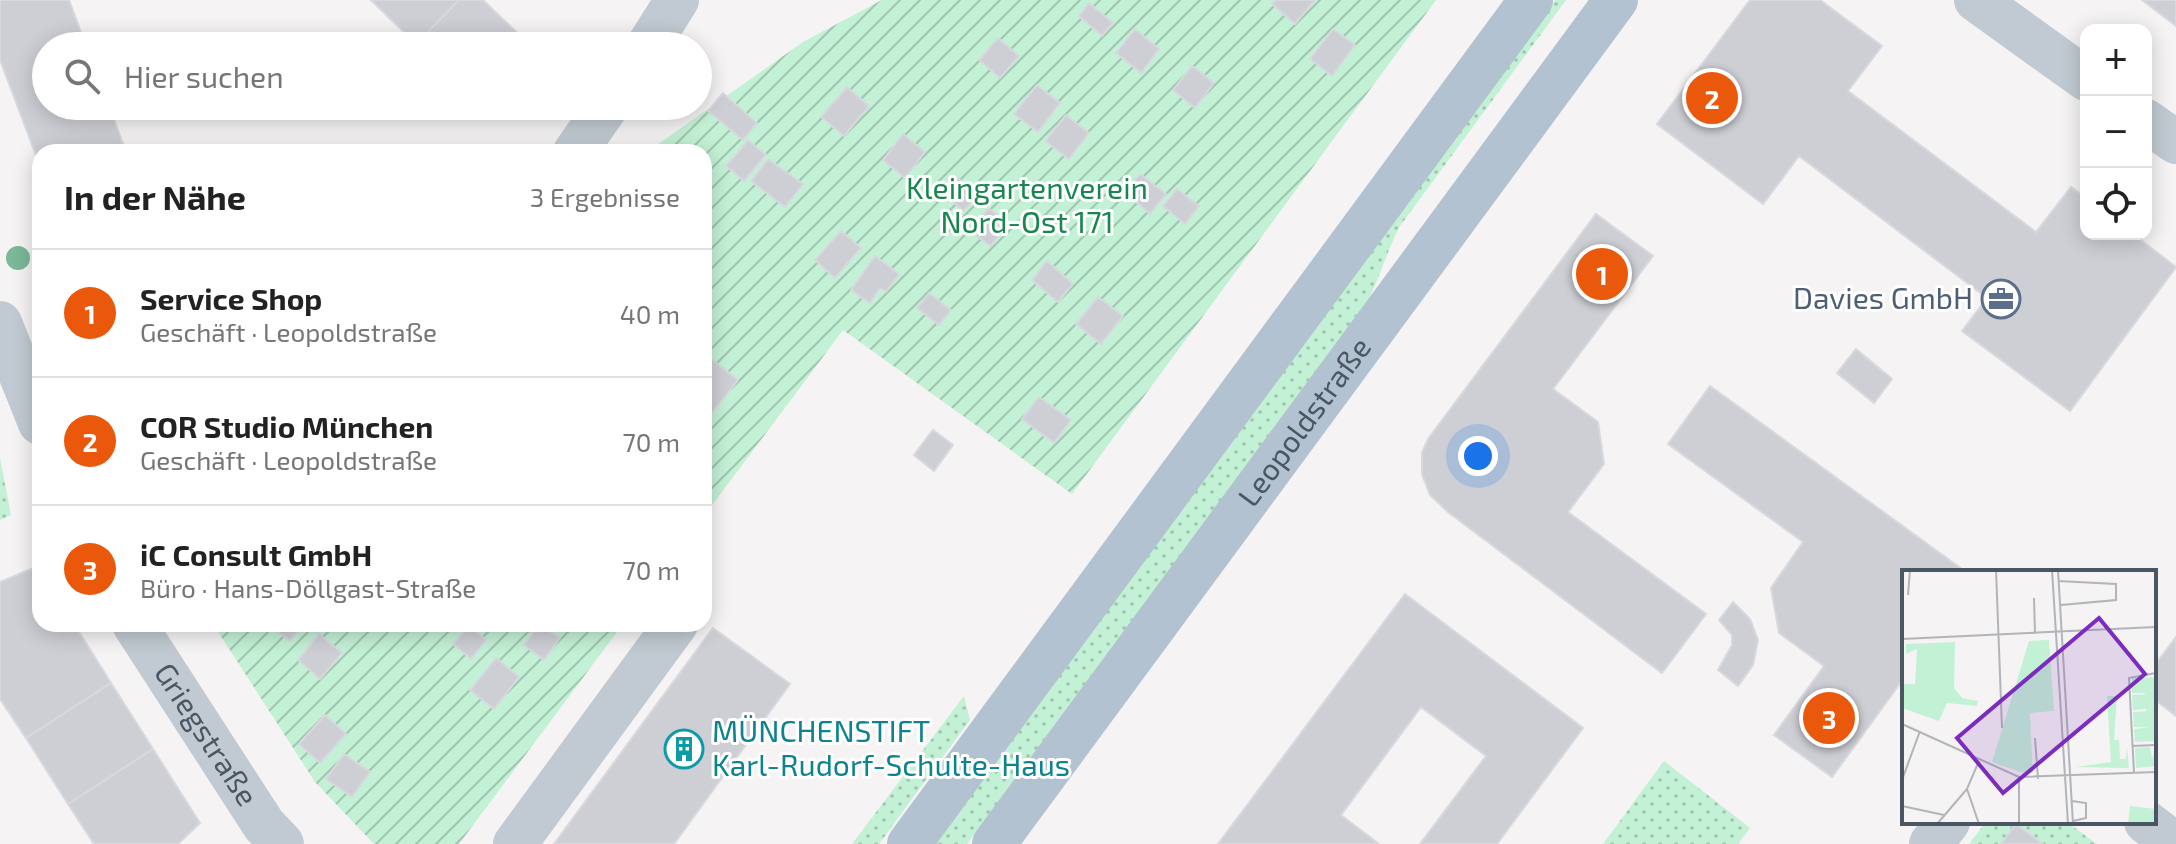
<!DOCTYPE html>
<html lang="de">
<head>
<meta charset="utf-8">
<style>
	:root { --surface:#fff; --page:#f2f2f2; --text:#222; --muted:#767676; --line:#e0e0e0; --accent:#ea580c }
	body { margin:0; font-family:"Exo 2",sans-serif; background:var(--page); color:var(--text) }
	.controls { position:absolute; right:24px; top:24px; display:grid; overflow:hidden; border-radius:16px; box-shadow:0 4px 20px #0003 }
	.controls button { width:72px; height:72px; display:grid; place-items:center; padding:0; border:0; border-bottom:2px solid var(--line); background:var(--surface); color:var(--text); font:40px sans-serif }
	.you { position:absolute; left:1478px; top:456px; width:28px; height:28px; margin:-20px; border:6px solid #fff; border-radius:50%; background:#1a73e8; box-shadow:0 0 0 12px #1a73e833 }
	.badge { display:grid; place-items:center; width:52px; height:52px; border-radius:50%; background:var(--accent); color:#fff; font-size:26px; font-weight:700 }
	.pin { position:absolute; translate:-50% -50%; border:4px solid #fff; box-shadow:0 2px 8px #0006 }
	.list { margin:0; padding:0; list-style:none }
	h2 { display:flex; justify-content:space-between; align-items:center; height:104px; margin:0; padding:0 32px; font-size:34px }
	h2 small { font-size:26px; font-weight:400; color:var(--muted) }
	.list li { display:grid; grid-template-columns:52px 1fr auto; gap:24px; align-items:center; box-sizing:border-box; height:128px; padding:0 32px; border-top:2px solid var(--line) }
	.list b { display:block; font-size:30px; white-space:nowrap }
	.list p { margin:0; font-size:26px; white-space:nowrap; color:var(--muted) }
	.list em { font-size:26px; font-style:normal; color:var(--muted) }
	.icon { flex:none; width:44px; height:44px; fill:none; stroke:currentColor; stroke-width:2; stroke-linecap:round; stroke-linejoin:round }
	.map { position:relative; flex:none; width:2176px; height:844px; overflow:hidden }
	.search { position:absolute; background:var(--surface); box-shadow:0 4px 20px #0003; left:32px; top:32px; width:680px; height:88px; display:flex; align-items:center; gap:20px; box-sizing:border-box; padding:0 28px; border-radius:44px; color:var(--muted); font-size:30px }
	.panel { position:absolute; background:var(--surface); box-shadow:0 4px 20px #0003; left:32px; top:144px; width:680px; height:488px; border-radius:24px }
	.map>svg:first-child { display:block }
</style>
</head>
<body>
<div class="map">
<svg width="2176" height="844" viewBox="0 0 2176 844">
	<defs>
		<pattern id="grass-dots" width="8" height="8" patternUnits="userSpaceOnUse" patternTransform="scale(2)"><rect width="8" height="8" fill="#c3f1d5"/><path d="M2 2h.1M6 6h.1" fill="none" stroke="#a0c6b0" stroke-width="1.8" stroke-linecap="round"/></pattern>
		<pattern id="garden-furrows" width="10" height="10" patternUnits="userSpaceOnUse" patternTransform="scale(2)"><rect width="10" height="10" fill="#c3f1d5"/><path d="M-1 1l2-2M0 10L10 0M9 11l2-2" fill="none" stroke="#a0c6b0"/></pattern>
	</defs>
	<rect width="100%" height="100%" fill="#f5f3f3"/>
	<path fill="url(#grass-dots)" d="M1555,0h11l-166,226c-14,26 -20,53 -34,78l-399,540h-32z
		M0,458l11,57 -11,5z
		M964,696l6,24 -91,124h-27z
		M1664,761l86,67 -12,16h-135z
		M1986,822h81l30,22h-128z"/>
	<path fill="url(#garden-furrows)" d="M882,0h554l-364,494 -229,-164 -139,186v-364h-57l156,-110z
		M213,624h410l-164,220h-85l-59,-62z"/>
	<path fill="#cdcfd5" stroke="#d7d9de" stroke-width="2" d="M0,0h69l17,46h-40v60h63l17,46h-86v14l-40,-106z
		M371,0h88l-43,44z
		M459,0h24l48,46h-113l-2,-2z
		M1276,0h39l-20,24 -23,-20z
		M1750,0h70l62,46 -34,45 188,141 35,-45 15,11v36h47l43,33 -106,144 -108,-80 25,-33 -188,-142 -36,48 -106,-80z
		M2142,0h34v26z
		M1089,3l24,20 -11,13 -23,-20z
		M1135,29l24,20 -18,24 -25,-20z
		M1333,29l22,16 -23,31 -22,-17z
		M998,38l21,18 -19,22 -21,-18z
		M1192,66l22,17 -19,25 -22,-18z
		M1037,85l23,18 -22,29 -24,-18z
		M847,87l22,19 -25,30 -23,-19z
		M723,93l34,30 -14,17 -35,-29z
		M1066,115l23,18 -20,26 -24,-18z
		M903,134l22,18 -20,26 -22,-18z
		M748,140l18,15 -22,26 -18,-15z
		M768,159l35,25 -18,23 -34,-26z
		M1140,174l26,20 -16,20 -25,-22z
		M955,176l23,17 -14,18 -22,-18z
		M1177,189l22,17 -14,18 -22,-18z
		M988,208l20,14 -17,24 -20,-14z
		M1596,214l57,42 -100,133 45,33 6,42 -36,48 138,102 -44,59 -214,-161 -18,-17 -8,-21v-21l6,-14z
		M841,231l20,17 -26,30 -20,-18z
		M875,256l24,18 -13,18 -6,-4 -10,15 -19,-13z
		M1047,261l26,23 -15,18 -26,-22z
		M929,293l22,17 -12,15 -22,-17z
		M1098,297l25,19 -22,28 -25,-20z
		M1856,349l36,30 -18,24 -37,-30z
		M704,353l34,27 -34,43z
		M1710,386l256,186h-62v106l-72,99 -58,-42 50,-69 -45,-33 -8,-45 32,-46 -135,-98z
		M1039,397l32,23 -17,23 -32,-24z
		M933,430l20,15 -19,26 -20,-16z
		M38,566l2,58h34l37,59 -85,55 -26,-39v-117z
		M1405,594l178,134 -86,116h-77l66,-88 -65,-49 -80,108 38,29h-161z
		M1733,602l17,17 8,21 -5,25 -15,21 -20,-16 14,-25v-10l-13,-15z
		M284,624h15l3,2 -12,15 -12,-9z
		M539,624l21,14 -16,22 -20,-15z
		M469,626l17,14 -15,19 -18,-15z
		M713,628l77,56 -116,160h-120z
		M319,634l23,19 -22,26 -22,-19z
		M2176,637v79l-22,-17v-33z
		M496,658l23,19 -25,32 -24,-19z
		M111,683l42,66 -85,55 -42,-66z
		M325,715l21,19 -26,29 -21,-19z
		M153,749l47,74 -22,21h-84l-26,-40z
		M344,754l26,18 -18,25 -26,-18z
		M2016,824l27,20h-42z"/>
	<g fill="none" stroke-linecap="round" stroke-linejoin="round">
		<g stroke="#c1cad2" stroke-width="44">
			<path d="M1976,0l110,79"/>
			<path d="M648,46l29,-46"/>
			<path d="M2146,121l30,21"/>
			<path d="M575,152l32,-46"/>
			<path d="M0,323l40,100"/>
			<path id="s1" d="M134,624l130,201 18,19"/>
			<path d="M2146,822l29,22"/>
			<path d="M515,844l161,-220"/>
			<path d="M1931,844l17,-22"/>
		</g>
		<g stroke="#b3c2d1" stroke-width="44">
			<path d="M909,844l622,-844"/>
			<path id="s2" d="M994,844l622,-844"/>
		</g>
	</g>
	<circle fill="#7bb799" cx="18" cy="258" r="12"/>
	<defs>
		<g id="office-ring" transform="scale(2)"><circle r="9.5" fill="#fff" stroke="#5c6f8a" stroke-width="1.5"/><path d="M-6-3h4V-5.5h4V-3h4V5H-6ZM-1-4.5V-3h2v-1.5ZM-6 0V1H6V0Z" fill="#5c6f8a"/></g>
		<g id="building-ring" transform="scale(2)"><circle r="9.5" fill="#fff" stroke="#0f9aa8" stroke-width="1.5"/><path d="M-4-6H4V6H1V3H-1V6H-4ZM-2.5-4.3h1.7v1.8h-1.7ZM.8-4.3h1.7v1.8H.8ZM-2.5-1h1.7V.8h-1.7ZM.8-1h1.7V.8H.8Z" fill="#0f9aa8"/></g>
	</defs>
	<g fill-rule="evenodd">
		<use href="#office-ring" x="2001" y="299"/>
		<use href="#building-ring" x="684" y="749"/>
	</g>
	<g text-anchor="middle" stroke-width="6" stroke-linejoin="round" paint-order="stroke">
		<g font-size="30" fill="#17864f" stroke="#fff">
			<text x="1027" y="199">Kleingartenverein<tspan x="1027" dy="34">Nord-Ost 171</tspan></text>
		</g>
		<g font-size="30" fill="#4e5e75" stroke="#fff" text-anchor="end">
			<text x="1973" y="309">Davies GmbH</text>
		</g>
		<g font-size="30" fill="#4a5661" stroke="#fff">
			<text dy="10" stroke="none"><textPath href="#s2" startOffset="524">Leopoldstraße</textPath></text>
			<text dy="10" stroke="none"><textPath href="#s1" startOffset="132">Griegstraße</textPath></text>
		</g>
		<g font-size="30" fill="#0d838f" stroke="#fff" text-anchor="start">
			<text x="712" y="742">MÜNCHENSTIFT<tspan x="712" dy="34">Karl-Rudorf-Schulte-Haus</tspan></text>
		</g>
	</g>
	<g transform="translate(1902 570)">
		<rect width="254" height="254" fill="#f5f3f3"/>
		<path d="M254,107v16h-24v-15zM247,124l7,47 -21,1 -1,-13 17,-2h-17l-1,-15 17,-1 -4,-6v4l-13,1 -1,-15zM205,126h10l-3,44h5l1,19h6l1,-11 2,20 -53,-1 35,-5zM248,177l2,12 4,-12v19l-20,2 -1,-20z" fill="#c3f1d5"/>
		<path d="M53,72l-1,46 8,10 16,3 -1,5 -30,-3 -8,18 -37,-13 2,-24h11l2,-35 -11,5v-10zM254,122v49h-8l-3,-48z" fill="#c3f1d5"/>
		<path d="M147,70l5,71 -24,2 3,60 -13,-1 -28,-10 37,-121zM228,236l26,3v15h-28z" fill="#c3f1d5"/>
		<path fill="none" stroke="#b1b4b9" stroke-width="2" d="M94,0l6,158M150,0l16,254M156,0l15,254M156,11l58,3v16l-55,5M6,25l2,-25M132,28l1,36M0,69l254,-12M0,154l117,53 137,-5M133,168l3,41M230,176l24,-1M232,203l-5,-95 27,-5M0,210l18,-49M65,219l12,35M170,231l14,2v15l-13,3M0,236l42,9M35,254l30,-35 12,-28M117,254v-47M174,254l52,-1"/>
		<path fill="#7b2cbf" fill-opacity="0.15" stroke="#7b2cbf" stroke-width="4" d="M197,48l46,56 -142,119 -46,-55z"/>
		<rect width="254" height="254" fill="none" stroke="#4a5661" stroke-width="4"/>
	</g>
</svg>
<div class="controls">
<button>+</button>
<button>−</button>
<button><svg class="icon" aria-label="locate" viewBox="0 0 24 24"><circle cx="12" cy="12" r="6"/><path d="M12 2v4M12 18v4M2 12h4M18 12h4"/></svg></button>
</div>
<div class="you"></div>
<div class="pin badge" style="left:1602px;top:274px">1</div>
<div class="pin badge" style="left:1712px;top:98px">2</div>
<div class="pin badge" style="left:1829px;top:718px">3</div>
<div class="search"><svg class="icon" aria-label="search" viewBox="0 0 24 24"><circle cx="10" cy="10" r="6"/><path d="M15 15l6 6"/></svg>Hier suchen</div>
<section class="panel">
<h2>In der Nähe<small>3 Ergebnisse</small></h2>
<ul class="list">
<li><span class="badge">1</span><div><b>Service Shop</b><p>Geschäft · Leopoldstraße</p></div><em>40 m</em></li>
<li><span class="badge">2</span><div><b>COR Studio München</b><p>Geschäft · Leopoldstraße</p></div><em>70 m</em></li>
<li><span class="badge">3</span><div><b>iC Consult GmbH</b><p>Büro · Hans-Döllgast-Straße</p></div><em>70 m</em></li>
</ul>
</section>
</div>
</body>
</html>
